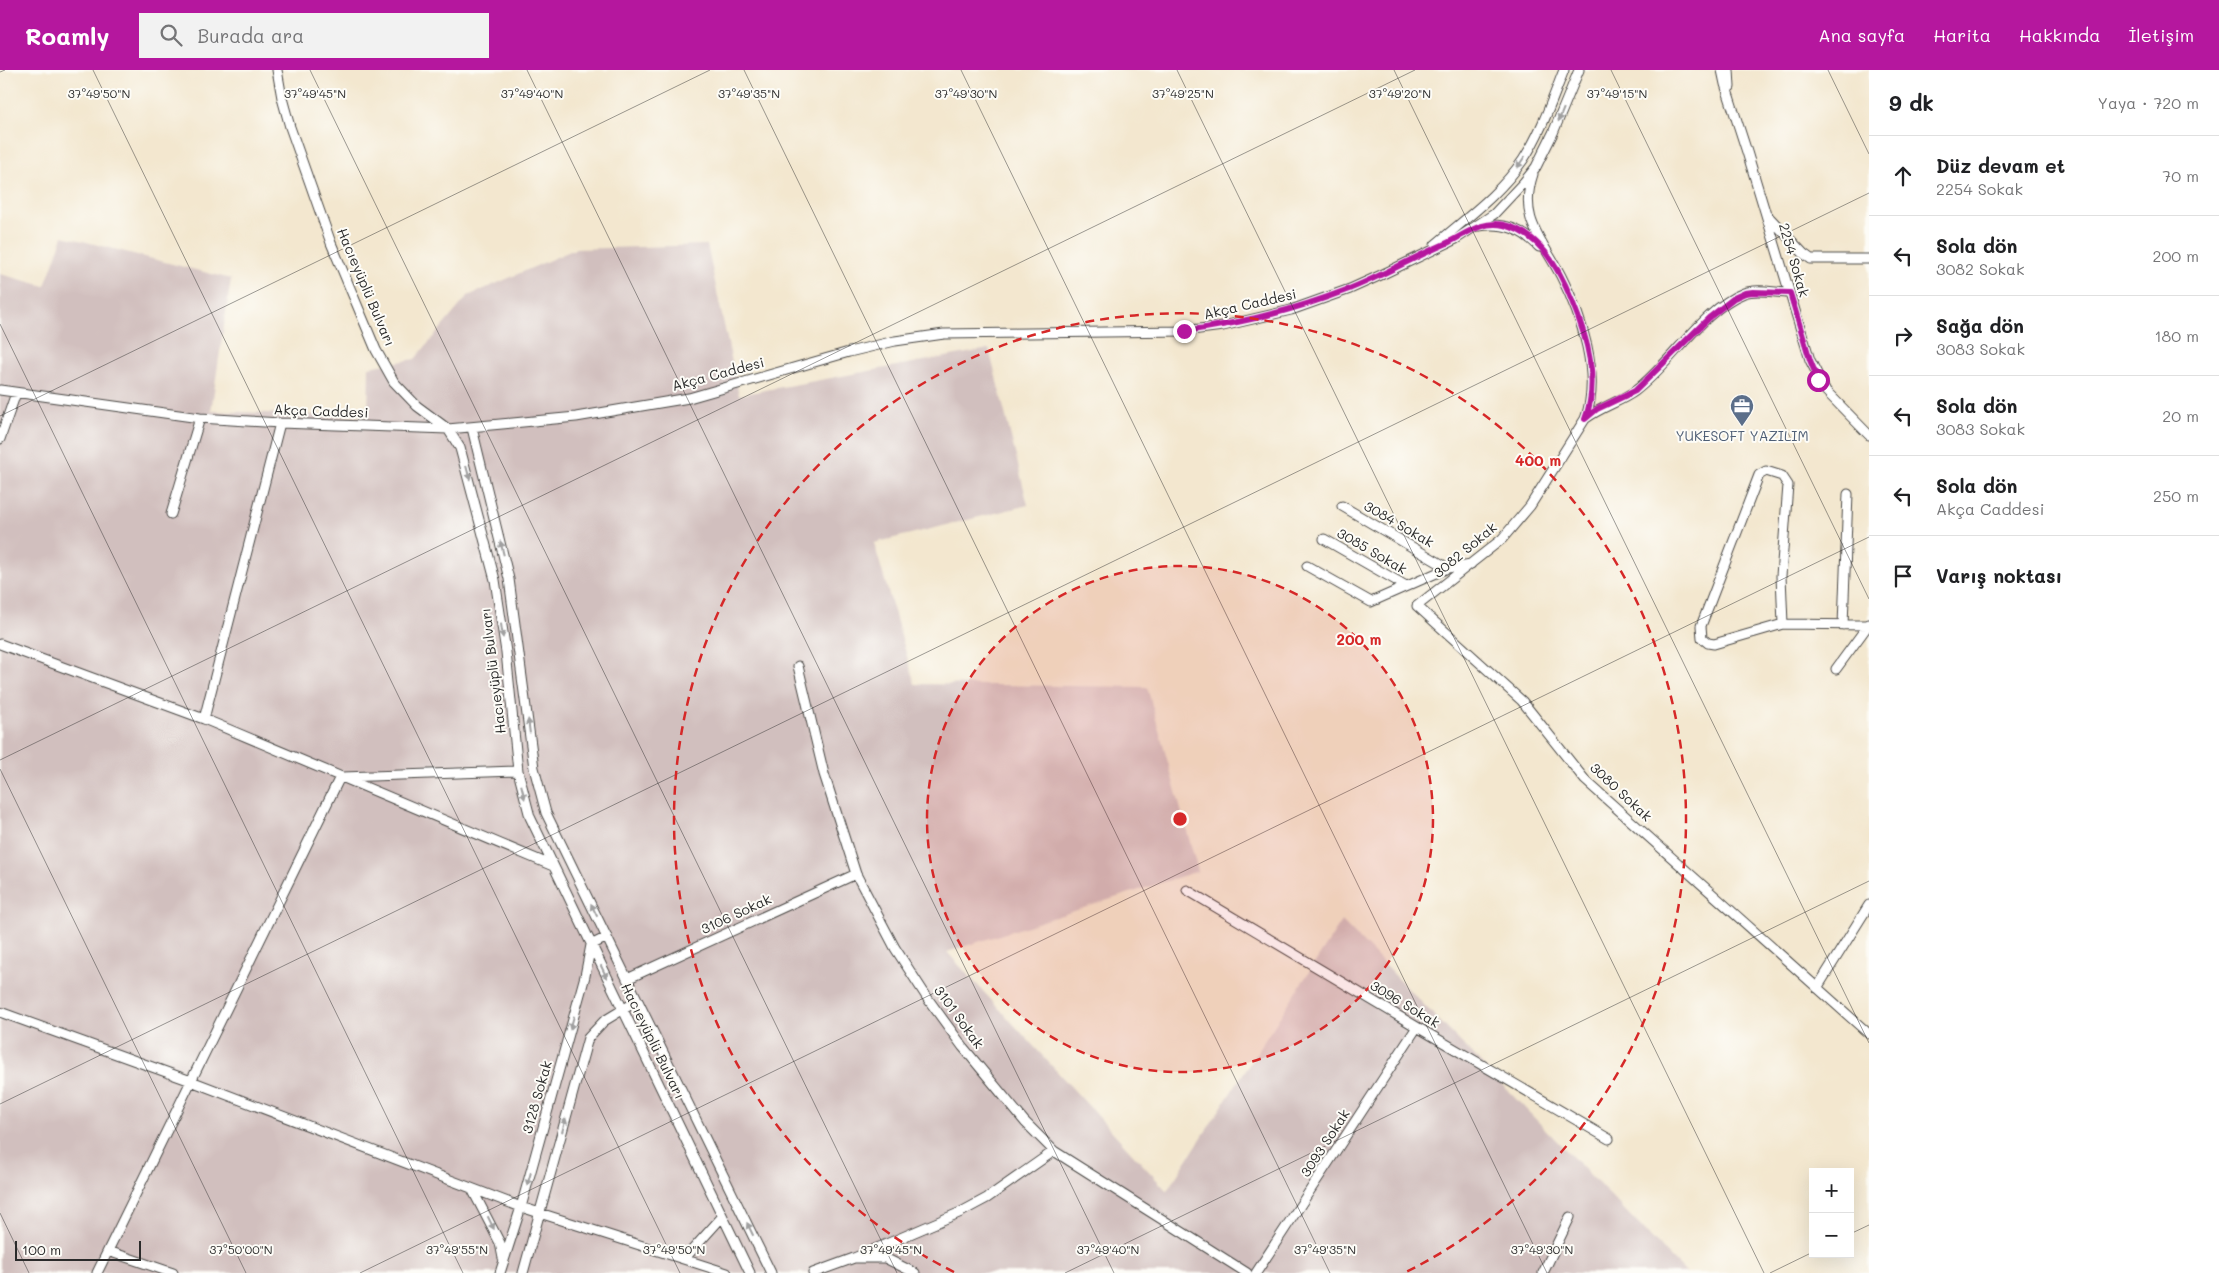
<!DOCTYPE html>
<html lang="tr">
<head>
<meta charset="utf-8">
<style>
	:root { --surface:#fff; --page:#f2f2f2; --text:#202124; --muted:#757577; --line:#e0e0e0; --accent:#b5179e }
	body { margin:0; font-family:Mali,sans-serif; background:var(--page); color:var(--text) }
	.controls { position:absolute; right:15px; bottom:15px; display:grid; overflow:hidden; border-radius:0px; box-shadow:0 5px 20px #0002 }
	.controls button { width:45px; height:45px; display:grid; place-items:center; padding:0; border:0; border-bottom:1px solid var(--line); background:var(--surface); color:var(--text); font:25px sans-serif }
	.scale { position:absolute; left:15px; bottom:12px; width:126px; box-sizing:border-box; padding-left:5px; border:2px solid #2b2b2b; border-top:0; font-size:14px; line-height:18px; white-space:nowrap; color:#2b2b2b; -webkit-text-stroke:4px #fdfcf7; paint-order:stroke }
	.stop { position:absolute; width:15px; height:15px; margin:-11px; border:4px solid #b5179e; border-radius:50%; background:#fff }
	.stop.end { background:#b5179e; border-color:#fff; box-shadow:0 1px 5px #0008 }
	.list { margin:0; padding:0; list-style:none }
	h2 { display:flex; justify-content:space-between; align-items:center; height:65px; margin:0; padding:0 20px; font-size:21px }
	h2 small { font-size:16px; font-weight:400; color:var(--muted) }
	.list li { display:grid; grid-template-columns:32px 1fr auto; gap:15px; align-items:center; box-sizing:border-box; height:80px; padding:0 20px; border-top:1px solid var(--line) }
	.list b { display:block; font-size:19px; white-space:nowrap }
	.list p { margin:0; font-size:16px; white-space:nowrap; color:var(--muted) }
	.list em { font-size:16px; font-style:normal; color:var(--muted) }
	.icon { flex:none; width:28px; height:28px; fill:none; stroke:currentColor; stroke-width:2; stroke-linecap:round; stroke-linejoin:round }
	.map { position:relative; flex:none; width:1869px; height:1203px; overflow:hidden }
	header { display:flex; align-items:center; gap:30px; box-sizing:border-box; height:70px; padding:0 25px; background:var(--accent); color:#fff }
	header strong { font-size:24px }
	nav { display:flex; gap:28px; margin-inline-start:auto; font-size:18px }
	.search { width:350px; height:45px; background:var(--page); display:flex; align-items:center; gap:12px; box-sizing:border-box; padding:0 18px; border-radius:0px; color:var(--muted); font-size:19px }
	main { display:flex }
	aside { flex:1; background:var(--surface) }
	.map>svg:first-child { display:block }
</style>
</head>
<body>
<header>
<strong>Roamly</strong>
<div class="search"><svg class="icon" aria-label="search" viewBox="0 0 24 24"><circle cx="10" cy="10" r="6"/><path d="M15 15l6 6"/></svg>Burada ara</div>
<nav><a>Ana sayfa</a><a>Harita</a><a>Hakkında</a><a>İletişim</a></nav>
</header>
<main>
<div class="map">
<svg width="1869" height="1203" viewBox="0 0 1869 1203">
	<rect width="100%" height="100%" fill="#fdfcf7"/>
	<filter id="ink" filterUnits="userSpaceOnUse"><feTurbulence type="fractalNoise" baseFrequency=".02" numOctaves="2"/><feDisplacementMap in="SourceGraphic" scale="10" xChannelSelector="R" yChannelSelector="G"/><feConvolveMatrix kernelMatrix="1 2 1 2 8 2 1 2 1" color-interpolation-filters="sRGB"/></filter>
	<filter id="wash" filterUnits="userSpaceOnUse"><feTurbulence type="fractalNoise" baseFrequency=".0096" numOctaves="4" result="noise"/><feDisplacementMap in="SourceGraphic" scale="20" xChannelSelector="R" yChannelSelector="G"/><feGaussianBlur stdDeviation="1.12" result="paint"/><feColorMatrix in="noise" values="0 0 0 0 0 0 0 0 0 0 0 0 0 0 0 0 0 1.4 0 .05"/><feComposite in="paint" operator="in"/></filter>
	<g filter="url(#wash)">
		<rect width="100%" height="100%" fill="#f3e7cf"/>
		<path fill="#d1bfbe" d="M63,166l168,43 -20,132 157,6 1,-50 46,-8 53,-63 107,-47 132,-4 32,150 250,-46 39,156 -154,38 41,141 232,3 51,184 -251,81 220,239 175,-270 344,352h-1686v-999l45,12z"/>
	</g>
	<g filter="url(#ink)">
		<g fill="none" stroke-linecap="round" stroke-linejoin="round">
			<g stroke="#494744" stroke-width="11">
				<path id="minor" d="M277,0l5,28 8,29 41,116 45,107 18,32 23,24 31,23 12,19 35,132 11,72 12,119 12,46 220,456
					M1722,0l3,14 22,68 63,208 16,31 43,44
					M1729,0l1,17
					M1533,104c-15,45 9,65 28,102 20,39 41,100 24,143
					M1768,146l36,38 7,5h58
					M1479,156c25,-4 43,3 60,21
					M1435,175c31,-27 64,-50 88,-85 18,-27 29,-60 41,-90
					M1790,223c-14,0 -33,-5 -46,0 -40,15 -75,73 -109,98 -15,11 -35,16 -50,28l-55,87 -28,33 -85,67 105,95 63,79 284,254
					M0,320l200,28 80,5 168,6 128,-12 113,-19 160,-46 46,-11 49,-7 240,-3 39,-5 68,-16 59,-21 31,-14 75,-36 38,-25 30,-32 12,-15 17,-34 26,-63
					M472,358l37,151 25,189 12,45 225,460
					M0,369l16,-46
					M1342,436l106,62 23,-4
					M171,444l29,-96
					M1324,469l82,47
					M1307,496l64,36 77,-34
					M1783,554l-2,-48 7,-91 -6,-9 -16,-5 -7,4 -58,151 1,12 6,5 6,1 69,-20 85,1
					M1843,555l5,-131
					M0,574l204,75 349,147
					M798,596l26,108 32,100 39,74 33,51 35,48 62,75 29,29 193,122
					M1836,599l33,-45
					M204,649l76,-296
					M343,707l175,-6
					M1187,820l230,137 192,112
					M627,909l229,-105
					M1817,918l52,-83
					M0,942l191,69 330,126 206,66
					M472,1119l28,54 3,15
					M108,1181l65,22
					M685,1188l37,-41
					M854,1188l107,-46 26,-14 67,-47
					M97,1203l243,-496
					M500,1203l21,-66 64,-231 6,-31 16,-8
					M523,1203l65,-235 16,-17 33,-20
					M813,1203l41,-15h31l30,15
					M1256,1203l161,-246
					M1543,1203l27,-56"/>
			</g>
			<use href="#minor" stroke="#fff" stroke-width="9"/>
		</g>
		<defs><path id="oneway-solid" d="M-6-.8H1V-3.2L6.5 0L1 3.2V.8H-6Z" transform="scale(1.25)"/></defs>
		<g fill="#a0a0a0">
			<use href="#oneway-solid" transform="translate(1561 45) rotate(112)"/>
			<use href="#oneway-solid" transform="translate(1521 92) rotate(124)"/>
			<use href="#oneway-solid" transform="translate(468 403) rotate(75)"/>
			<use href="#oneway-solid" transform="translate(502 478) rotate(-104)"/>
			<use href="#oneway-solid" transform="translate(502 561) rotate(82)"/>
			<use href="#oneway-solid" transform="translate(529 656) rotate(-97)"/>
			<use href="#oneway-solid" transform="translate(523 722) rotate(76)"/>
			<use href="#oneway-solid" transform="translate(594 840) rotate(-116)"/>
			<use href="#oneway-solid" transform="translate(604 902) rotate(64)"/>
			<use href="#oneway-solid" transform="translate(572 953) rotate(106)"/>
			<use href="#oneway-solid" transform="translate(564 1055) rotate(-75)"/>
			<use href="#oneway-solid" transform="translate(529 1109) rotate(106)"/>
			<use href="#oneway-solid" transform="translate(491 1153) rotate(64)"/>
			<use href="#oneway-solid" transform="translate(750 1159) rotate(-116)"/>
		</g>
	</g>
	<g fill="none" stroke-linecap="round" stroke-linejoin="round" filter="url(#ink)">
		<path stroke="#b5179e" stroke-width="6" d="M1184,261c57,-7 111,-21 165,-42 33,-13 63,-31 96,-45 20,-9 36,-24 59,-19 36,8 56,45 68,76 15,36 28,80 13,118l12,-10 38,-18 75,-74 24,-19 11,-5 8,-1 37,1 20,67 8,20"/>
	</g>
	<path fill="none" stroke="#2b2b2b" stroke-width="1" stroke-opacity="0.45" d="M93,0l587,1203M310,0l587,1203M527,0l587,1203M744,0l586,1203M961,0l586,1203M1177,0l587,1203M1394,0l475,973M1611,0l258,529M1828,0l41,84M0,2l5,-2M0,254l463,949M0,346l710,-346M0,690l1415,-690M0,699l246,504M0,1034l1869,-911M0,1143l29,60M1850,1164l19,-9M360,1203l1509,-736M1065,1203l804,-392M1770,1203l43,-21"/>
	<circle cx="1180" cy="749" r="253" fill="#d62828" fill-opacity=".12"/>
	<g fill="none" stroke="#d62828" stroke-width="2.5" stroke-dasharray="9 6">
		<circle cx="1180" cy="749" r="253"/>
		<path d="M954 1202A506 506 0 1 1 1406 1202"/>
	</g>
	<defs>
		<g id="office-pin" transform="scale(1.25)"><path d="M0 17L-7.5 6A9.5 9.5 0 1 1 7.5 6Z" fill="#5c6f8a" stroke="#fdfcf7"/><path d="M-6-3h4V-5.5h4V-3h4V5H-6ZM-1-4.5V-3h2v-1.5ZM-6 0V1H6V0Z" fill="#fff"/></g>
	</defs>
	<g fill-rule="evenodd">
		<use href="#office-pin" x="1742" y="336"/>
	</g>
	<g text-anchor="middle" stroke-width="4" stroke-linejoin="round" paint-order="stroke">
		<g font-size="14" fill="#2b2b2b" stroke="#fdfcf7">
			<text transform="translate(1794 190) rotate(74)" y="5">2254 Sokak</text>
			<text transform="translate(366 217) rotate(67)" y="5">Hacıeyüplü Bulvarı</text>
			<text transform="translate(1250 234) rotate(-13)" y="5">Akça Caddesi</text>
			<text transform="translate(718 304) rotate(-15)" y="5">Akça Caddesi</text>
			<text transform="translate(321 341) rotate(2)" y="5">Akça Caddesi</text>
			<text transform="translate(1399 454) rotate(30)" y="5">3084 Sokak</text>
			<text transform="translate(1465 480) rotate(-40)" y="5">3082 Sokak</text>
			<text transform="translate(1372 481) rotate(30)" y="5">3085 Sokak</text>
			<text transform="translate(493 601) rotate(-97)" y="5">Hacıeyüplü Bulvarı</text>
			<text transform="translate(1621 722) rotate(43)" y="5">3080 Sokak</text>
			<text transform="translate(736 844) rotate(-25)" y="5">3106 Sokak</text>
			<text transform="translate(1405 934) rotate(31)" y="5">3096 Sokak</text>
			<text transform="translate(959 947) rotate(54)" y="5">3101 Sokak</text>
			<text transform="translate(653 971) rotate(64)" y="5">Hacıeyüplü Bulvarı</text>
			<text transform="translate(537 1027) rotate(-74)" y="5">3128 Sokak</text>
			<text transform="translate(1325 1073) rotate(-57)" y="5">3093 Sokak</text>
		</g>
		<g font-size="14" fill="#4e5e75" stroke="#fdfcf7">
			<text x="1742" y="371">YUKESOFT YAZILIM</text>
		</g>
	</g>
	<g font-size="12" text-anchor="middle" fill="#2b2b2b" stroke="#fdfcf7" stroke-width="4" stroke-linejoin="round" paint-order="stroke">
		<text x="99" y="28">37°49'50"N</text>
		<text x="315" y="28">37°49'45"N</text>
		<text x="532" y="28">37°49'40"N</text>
		<text x="966" y="28">37°49'30"N</text>
		<text x="1183" y="28">37°49'25"N</text>
		<text x="1400" y="28">37°49'20"N</text>
		<text x="1617" y="28">37°49'15"N</text>
		<text x="749" y="28">37°49'35"N</text>
		<text x="241" y="1184">37°50'00"N</text>
		<text x="457" y="1184">37°49'55"N</text>
		<text x="674" y="1184">37°49'50"N</text>
		<text x="891" y="1184">37°49'45"N</text>
		<text x="1108" y="1184">37°49'40"N</text>
		<text x="1325" y="1184">37°49'35"N</text>
		<text x="1542" y="1184">37°49'30"N</text>
	</g>
	<circle cx="1180" cy="749" r="8" fill="#d62828" stroke="#fdfcf7" stroke-width="2.5"/>
	<g font-size="15" text-anchor="middle" font-weight="bold" fill="#d62828" stroke="#fdfcf7" stroke-width="4" stroke-linejoin="round" paint-order="stroke">
		<text x="1538" y="396">400 m</text>
		<text x="1359" y="575">200 m</text>
	</g>
</svg>
<div class="controls">
<button>+</button>
<button>−</button>
</div>
<div class="scale">100 m</div>
<div class="stop" style="left:1818px;top:310px"></div>
<div class="stop end" style="left:1184px;top:261px"></div>
</div>
<aside>
<h2>9 dk<small>Yaya · 720 m</small></h2>
<ul class="list">
<li><svg class="icon" aria-label="ahead" viewBox="0 0 24 24"><path d="M12 20V5M6 11l6-6 6 6"/></svg><div><b>Düz devam et</b><p>2254 Sokak</p></div><em>70 m</em></li>
<li><svg class="icon" aria-label="left" viewBox="0 0 24 24"><path d="M17 20v-9H6M10 6l-5 5 5 5"/></svg><div><b>Sola dön</b><p>3082 Sokak</p></div><em>200 m</em></li>
<li><svg class="icon" aria-label="right" viewBox="0 0 24 24"><path d="M7 20v-9h11M14 6l5 5-5 5"/></svg><div><b>Sağa dön</b><p>3083 Sokak</p></div><em>180 m</em></li>
<li><svg class="icon" aria-label="left" viewBox="0 0 24 24"><path d="M17 20v-9H6M10 6l-5 5 5 5"/></svg><div><b>Sola dön</b><p>3083 Sokak</p></div><em>20 m</em></li>
<li><svg class="icon" aria-label="left" viewBox="0 0 24 24"><path d="M17 20v-9H6M10 6l-5 5 5 5"/></svg><div><b>Sola dön</b><p>Akça Caddesi</p></div><em>250 m</em></li>
<li><svg class="icon" aria-label="arrive" viewBox="0 0 24 24"><path d="M6 21V4h12l-3 4 3 4H6"/></svg><div><b>Varış noktası</b></div></li>
</ul>
</aside>
</main>
</body>
</html>
